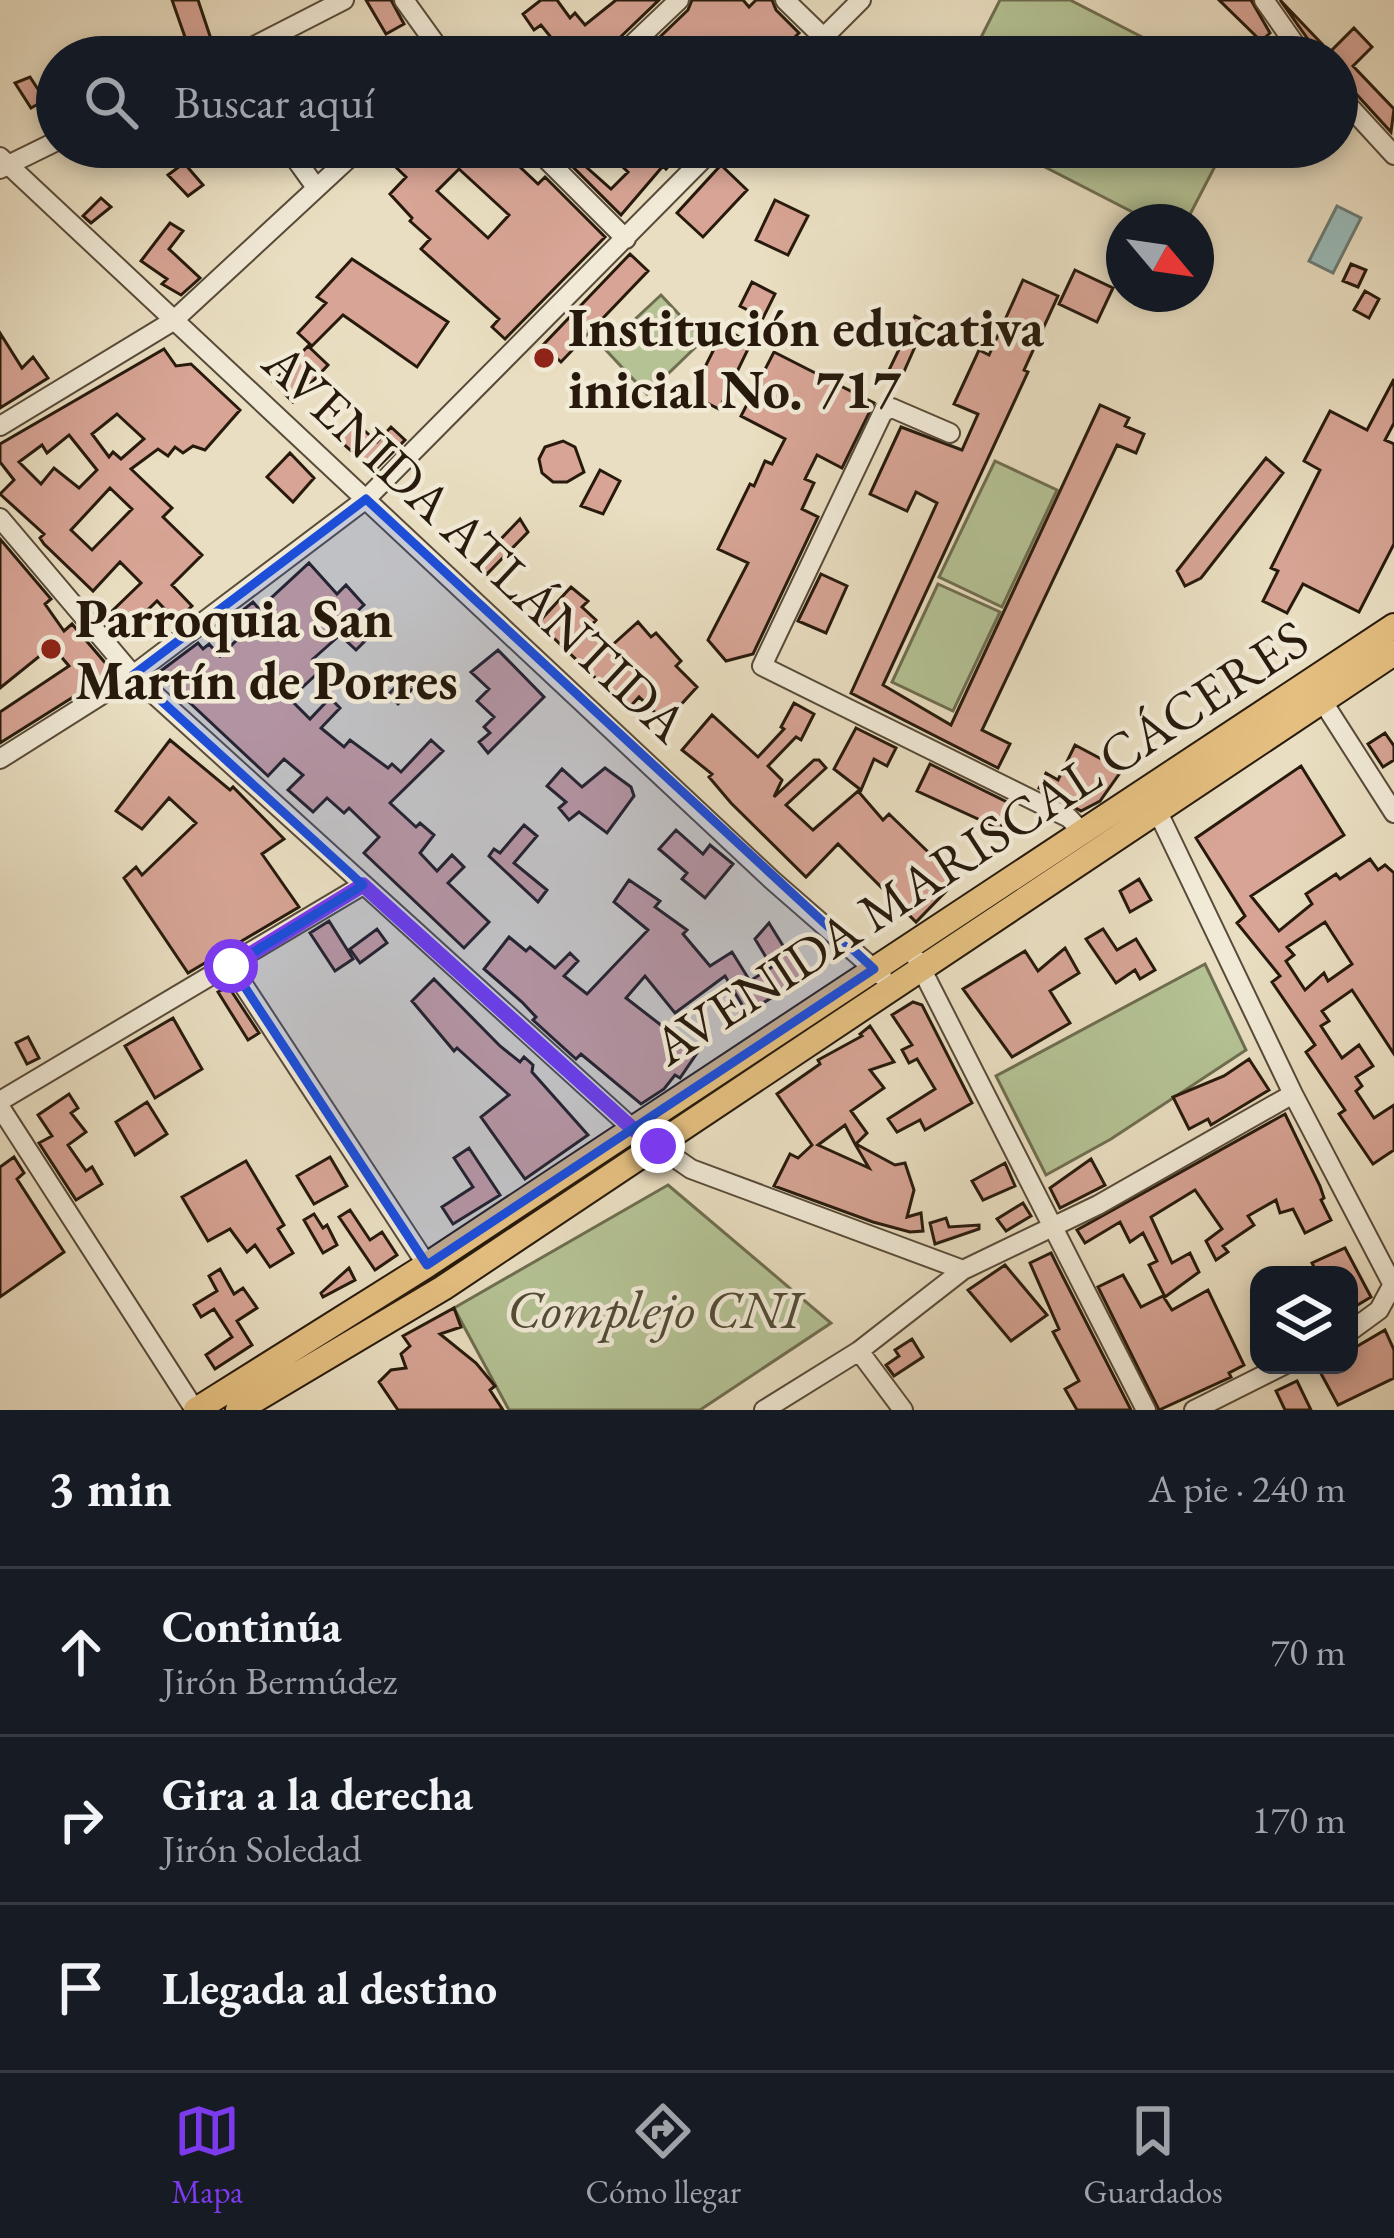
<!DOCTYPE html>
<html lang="es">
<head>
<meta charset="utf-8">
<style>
	:root { --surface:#171b24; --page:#20242c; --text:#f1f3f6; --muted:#9ea1a6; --line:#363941; --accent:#7c3aed }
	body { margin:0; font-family:"EB Garamond",serif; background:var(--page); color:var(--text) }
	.controls { position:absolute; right:36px; bottom:36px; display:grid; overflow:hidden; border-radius:24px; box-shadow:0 6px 18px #0003 }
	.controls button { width:108px; height:108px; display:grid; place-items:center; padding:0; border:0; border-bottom:3px solid var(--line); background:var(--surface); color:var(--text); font:60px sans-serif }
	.compass { position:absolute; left:1106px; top:204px; width:108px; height:108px; border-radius:50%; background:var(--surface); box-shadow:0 6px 18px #0003; rotate:119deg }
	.stop { position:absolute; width:36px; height:36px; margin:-27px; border:9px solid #7c3aed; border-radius:50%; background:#fff }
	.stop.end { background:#7c3aed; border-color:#fff; box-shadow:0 3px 12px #0008 }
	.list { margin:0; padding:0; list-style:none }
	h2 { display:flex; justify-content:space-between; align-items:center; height:156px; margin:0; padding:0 48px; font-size:51px }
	h2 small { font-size:39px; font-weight:400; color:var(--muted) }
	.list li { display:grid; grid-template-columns:78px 1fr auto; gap:36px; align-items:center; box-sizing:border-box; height:168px; padding:0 48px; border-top:3px solid var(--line) }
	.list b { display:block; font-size:45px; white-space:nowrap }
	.list p { margin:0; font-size:39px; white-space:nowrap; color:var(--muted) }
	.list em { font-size:39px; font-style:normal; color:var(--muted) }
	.icon { flex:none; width:66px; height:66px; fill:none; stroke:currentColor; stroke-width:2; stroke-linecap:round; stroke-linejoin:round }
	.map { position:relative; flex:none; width:1394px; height:1410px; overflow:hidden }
	.search { position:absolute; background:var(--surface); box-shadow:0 6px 18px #0003; left:36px; right:36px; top:36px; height:132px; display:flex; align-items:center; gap:30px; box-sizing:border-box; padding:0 42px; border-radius:66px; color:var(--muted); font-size:45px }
	.sheet { height:660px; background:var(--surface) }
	nav { display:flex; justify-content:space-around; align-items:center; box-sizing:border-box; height:168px; border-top:3px solid var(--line); background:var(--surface); font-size:33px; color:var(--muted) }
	nav a { display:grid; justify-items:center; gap:6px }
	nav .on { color:var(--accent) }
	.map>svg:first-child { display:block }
</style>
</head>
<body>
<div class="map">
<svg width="1394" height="1410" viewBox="0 0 1394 1410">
	<rect width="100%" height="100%" fill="#e9dec1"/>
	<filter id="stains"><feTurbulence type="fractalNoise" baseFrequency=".00167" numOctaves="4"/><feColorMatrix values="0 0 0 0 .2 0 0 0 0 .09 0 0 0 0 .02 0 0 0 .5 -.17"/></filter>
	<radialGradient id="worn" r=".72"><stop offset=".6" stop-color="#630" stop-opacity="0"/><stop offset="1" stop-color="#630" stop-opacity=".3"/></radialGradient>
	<path fill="#b4c294" stroke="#6e6e50" stroke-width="3" d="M1000,0h70l111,57h-210z
		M1006,147h219l-39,75h-34z
		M661,295l42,45 -56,54 -43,-46z
		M995,461l62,29 -55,117 -63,-30z
		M938,584l62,28 -47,99 -61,-29z
		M1205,964l41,86 -135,89 -65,36 -50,-99z
		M668,1185l163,138 -131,87h-191l-55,-102z"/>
	<path fill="#99bbb9" stroke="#6b7b74" stroke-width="3" d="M1337,206l24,12 -28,55 -24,-12z"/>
	<path fill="#d7a495" stroke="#271a0c" stroke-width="3" fill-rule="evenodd" d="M172,0h26l16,48 -22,9z
		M366,0h25l13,24 -18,10z
		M541,0h16l13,18 5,-5 10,12 31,-25h43l-49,47 -4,10h-60l12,-11 -17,-21 -7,5 -11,-16z
		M692,0h51l6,7 7,-7h16l4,10 23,23 -25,24h-135l49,-47z
		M1219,0h32l19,33 -9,8z
		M1280,0l42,44 -6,6 -1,-1z
		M1354,28l18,19 -19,19 41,43 -3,23 -44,-48 -10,-4v-23h-12z
		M30,77l15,23 -14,8 -16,-25z
		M375,147h133l15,14 -4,5 19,18 7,-7 60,60 -100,102 -13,-12 7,-8 -78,-70 9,-10 -20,-18 2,-3 -22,-24 16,-17zM459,169l50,46 -21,23 -51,-47z
		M553,147h45l-15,17 28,25 17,-17 -26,-25h84l-20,22 -3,-3 -42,49z
		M184,163l19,22 -15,11 -20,-21z
		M721,165l26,25 -44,47 -26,-24z
		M101,198l10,9 -20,16 -8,-7z
		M775,200l33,16 -20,39 -32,-15z
		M170,223l13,8 -14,18 31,29 -19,17 -19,-11 5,-5 -26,-18z
		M630,254l18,17 -87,91 -18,-17z
		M352,259l96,63 -31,45 -74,-52 -31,31 -14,-13 28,-30 -9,-6z
		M1351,264l15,6 -8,17 -15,-6z
		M1075,270l38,18 -16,34 -38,-18z
		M1023,280l35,16 -34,74 4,2 -145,313 68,40 149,-320 29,13 -4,8 19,8 -8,19 -19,-8 -135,285 28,14 -12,24 -147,-75 86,-190 -21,-11 -9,19 -37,-17 31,-67 61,23 16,-36 -24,-10 25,-54 10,5z
		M752,282l23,12 -12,24 -23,-12z
		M1365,291l14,8 -10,19 -15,-8z
		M915,316l11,6 -24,54 -13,-6z
		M724,329l27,14 -32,66 -28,-14z
		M0,333l22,35 11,-11 15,21 -48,30z
		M308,346l20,19 -35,37 -20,-20z
		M164,349l12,17 15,-2 49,46 -35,40 -12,-4 -10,7 -8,-6 -7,9 -10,-7 -27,20 41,39 -9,9 39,38 -30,30 20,21 -16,15 -19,-20 -31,30 -17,-17 32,-31 -21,-21 -27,29 -49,-47 -4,-6 4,-4 -44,-40 14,-14 -14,-18v-18zM117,414l27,25 -23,20 -8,-7 -4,5 -17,-23zM69,435l28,35 -18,18 -25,-20 -13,16 -22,-22 23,-17 5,8zM110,488l22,21 -40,41 -21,-20z
		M774,352l100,51 -32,65 -25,-13 -12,24 9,4 -12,26 16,8 -65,137 -27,7 -18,-21 40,-77 -30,-14 32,-65 4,2 11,-25 7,3 13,-25 -44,-23z
		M1394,379v44l-9,17 9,4v100l-35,68 -56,-28 -16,29 -24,-12 15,-30 -7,-3 49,-98 -16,-9 26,-50 37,19z
		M355,422l22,20 14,-15 14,13 -31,31 -35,-31z
		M563,441l12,6 9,25 -17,10h-14l-11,-9 -3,-14 6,-12z
		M290,453l24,25 -21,24 -26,-25z
		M1266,458l17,15 -82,105 -16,8 -8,-15z
		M600,470l20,11 -17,33 -22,-8z
		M520,519l8,13 -41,42 -10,-10z
		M0,539l51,60 -6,5 19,27 8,-7 41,48 -113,71v-31l69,-46 -17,-20 -52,42z
		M309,563l28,31 9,-9 18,20 -16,15 19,19 -11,11 -16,-15 -27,24 9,10 -32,30 20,20 20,-21 10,10 -19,20 23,19 6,-7 38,28 4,-4 9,8 30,-32 12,11 -53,52 26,24 4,-4 14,12 -14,18 17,18 15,-16 12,12 -16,16 41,39 -25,26 -100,-95 15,-16 -30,-29 -5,5 -17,-15 -14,14 -25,-22 15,-15 -19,-16 -16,17 -110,-103 40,-30 5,6 6,-5 11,12 21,-20 -12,-15 24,-19 6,7z
		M821,574l26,12 -21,47 -28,-12z
		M571,587l17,14 -6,6 14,13 -7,8 20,20 29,-26 13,15 5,-4 25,28 -5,5 21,21 -32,35 -26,-25 -11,12 -90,-86z
		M498,650l46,47 -56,56 -9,-11 11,-9 -6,-6 10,-10 -17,-16 12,-12 -18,-17z
		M404,678l10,9 -16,17 -10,-9z
		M794,703l20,11 -13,26 -5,-3 -28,29 14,14 -8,17 40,-37h5l7,8 -40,37 27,25 45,-39 25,29 6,-6 68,66 -41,42 -78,-78 -32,33 -75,-74 -22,-26 3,-3 -30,-24 30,-35 46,42 26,-28 -3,-2z
		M856,728l40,20 -9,18 -13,-7 -13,31 -27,-21z
		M1385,733l9,13v14l-11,7 -15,-23z
		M170,740l60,50 3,-3 51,52 -22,15 37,53 -111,66 -64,-95 12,-11 6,8 54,-52 -27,-25 -27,31 -26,-18z
		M1075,745l47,25 -22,31 -19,10 -42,-23 7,-15 12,7z
		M930,764l81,40 -11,25 -83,-38z
		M1301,766l43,69 -93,61 28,35 33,-27 -6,-10 30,-20 4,5 30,-20 8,11 7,-5 9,8v181l-42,-64 -30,21 7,10 -8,5 21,32 17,-13 14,21 -17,11 6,9 -6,5 18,27 20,-13v45l-21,14 -34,-50 6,-4 -39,-58 9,-7 -43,-63 8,-6 -43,-53 8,-7 -49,-78zM1325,922l27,42 -24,17 -4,-8 -19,17 -19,-29 8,-6 -7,-8z
		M605,768l26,19 3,9 -27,37 -28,-21 -10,8 -10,-12 7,-6 -19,-16 15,-17 20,18z
		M524,825l13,11 -23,27 33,27 -9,12 -49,-46 5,-7 6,4z
		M676,830l27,24 7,-9 23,19 -28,34 -23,-19 5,-6 -28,-24z
		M1139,879l12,21 -21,12 -10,-21z
		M629,880l31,21 -5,6 32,23 -4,4 27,32 22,-14 18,29 22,-14 -17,-28 14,-16 34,55 -56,35 -22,-37 -50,37 -30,-37 -19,22 71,55 -17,25 -5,-3 -11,14 -23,15 -60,-50 -5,5 -43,-39 3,-3 -14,-15 -38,-33 25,-32 17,14 4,-4 25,21 15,-15 8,8 -14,15 23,18 61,-64 -34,-28z
		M329,921l24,38 -18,12 -25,-38z
		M377,929l10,14 -27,20 -10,-14z
		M1103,929l14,21 19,-11 19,31 -15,9 -5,-9 -19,13 -30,-44z
		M1065,948l14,25 -29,18 20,32 -58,34 -49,-68 62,-38 13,20z
		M434,979l66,67 20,16 4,-5 9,8 -1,7 56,63 -63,44 -44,-62 28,-22 -52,-47 -3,3 -42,-50z
		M228,986l31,47 -11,7 -30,-48z
		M913,1002l9,3 50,98 -47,27 -5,-10 -23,12 -9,-13 47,-30 -18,-30 -8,4 -7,-13 10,-5 -20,-30z
		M173,1018l29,51 -47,29 -30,-52z
		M870,1026l24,36 -24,8 14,18 -33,23 16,22 -11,11 39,21 10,-2 9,27 -7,27 14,-4 2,18 -13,1 -37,-10 -99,-36 16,-32 8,4 14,-13 -35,-51 43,-30 -2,-4 44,-24 -2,-2zM845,1125l10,19 14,24 -51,-23z
		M28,1037l11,21 -12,6 -11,-21z
		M1249,1059l20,31 -58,35 -3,-6 -19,10 -16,-32 51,-21z
		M69,1094l9,14 -7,5 15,19 -18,13 18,26 6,-4 10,17 -26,16 -37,-57 13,-7 -14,-21z
		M147,1102l20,32 -32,21 -19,-33z
		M1285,1114l35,72 4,12 -3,2 10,20 -26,13 -12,-24 -13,4 -4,-13 -28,16 6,9 -31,21 5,6 -12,8 -10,-19 16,-12 -27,-39 -44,27 21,46 18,-10 9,19 -34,25 -16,-32 8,-4 -14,-28 -13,9 -10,-20 -35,21 -8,-13z
		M469,1148l31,47 -47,29 -11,-17 31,-20 -19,-29z
		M14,1157l10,16 -7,6 47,73 -64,45v-130z
		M330,1157l17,29 -33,18 -17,-28z
		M1091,1159l14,26 -45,23 -10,-20z
		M246,1161l38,64 -6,4 15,24 -23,14 -15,-22 -8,7 -17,-23 -22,12 -26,-44z
		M1005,1163l10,23 -32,14 -11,-19z
		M1023,1203l8,13 -25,15 -9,-12z
		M350,1210l20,30 12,-8 15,23 -22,15 -36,-53z
		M314,1214l9,14 4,-3 10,20 -14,8 -19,-33z
		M946,1218l3,9 30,-2v4l-44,15 -5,-21z
		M1345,1248l26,49 -22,13v-35h-31l-6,-12z
		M1051,1253l11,22 69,135h-54l-12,-21 14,-8 -26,-49 6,-3 -29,-66z
		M1005,1265l42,50 -36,26 -43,-51z
		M349,1268l6,12 -32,17 -2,-4z
		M220,1269l14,25 9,-6 14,20 -20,13 15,24 -37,24 -9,-14 26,-18 -18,-28 -13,8 -7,-12 23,-14 -8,-15z
		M1123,1275l18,32 22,-11 9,14 36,-20 36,75 -15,8 2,4 -72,33 -61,-123z
		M454,1308l7,19 -21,7 36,29 19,23 -5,4 13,20h-105l-19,-28 12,-12 15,-2 -5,-14 9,-8 -7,-10z
		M1385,1330l9,20v28l-56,27 -20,-37 31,-3v-14z
		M912,1339l11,18 -29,19 -8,-11 13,-9 -4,-6z
		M1297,1381l14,29h-26l-9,-19z"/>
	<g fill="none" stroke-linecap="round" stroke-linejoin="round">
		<g stroke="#584b39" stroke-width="22">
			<path id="minor" d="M404,0l41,57
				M785,0l38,37
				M1264,0l40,57
				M233,57l111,-57
				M619,57l60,-57
				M804,57l57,-57
				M1337,93l57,62
				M287,147l28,39
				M534,147l92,92
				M0,157l772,723 110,96
				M0,169l57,-28
				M0,426l173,-105 188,-174
				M950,433l-58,-25 -9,4 -121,254 307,152 13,14
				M0,518l133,157 500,454 58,40 272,101
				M1316,691l78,122
				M0,759l133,-84 233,-176 349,-352
				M1154,804l139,290 101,193
				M917,960l229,450
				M231,966l196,299
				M0,1101l363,-216
				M0,1107l195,303
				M1349,1332l30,-22 14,-26
				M859,1351l44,59
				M764,1410l95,-59 104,-81 135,-65 195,-111
				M1194,1410l90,-45"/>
		</g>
		<g stroke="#271a0c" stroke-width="28">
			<path id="major" d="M196,1410l231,-145 967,-639
				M238,1410l205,-122 951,-635"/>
		</g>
		<use href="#minor" stroke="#f1ead7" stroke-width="18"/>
		<use href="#major" stroke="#e4bf80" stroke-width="24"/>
	</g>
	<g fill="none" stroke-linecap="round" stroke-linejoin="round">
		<path stroke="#7c3aed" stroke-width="15" d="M231,966l132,-81 270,244 25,17"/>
	</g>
	<path fill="#1d4ed8" fill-opacity="0.2" stroke="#1d4ed8" stroke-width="9" stroke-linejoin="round" d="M366,499l508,470 -447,296 -196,-299 132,-81 -230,-210z"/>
	<g fill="#8f2418" stroke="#f1ead7" stroke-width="4.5">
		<circle cx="544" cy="358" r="12"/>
		<circle cx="51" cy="649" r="12"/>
	</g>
	<g text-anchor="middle" stroke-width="9" stroke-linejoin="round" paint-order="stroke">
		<g font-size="54" font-weight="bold" fill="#271a0c" stroke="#f1ead7" text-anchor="start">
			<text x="568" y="346">Institución educativa<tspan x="568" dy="62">inicial No. 717</tspan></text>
			<text x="75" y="637">Parroquia San<tspan x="75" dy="62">Martín de Porres</tspan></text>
		</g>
		<g font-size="54" fill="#271a0c" stroke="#f1ead7">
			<text transform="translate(476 542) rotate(43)" y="19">AVENIDA ATLÁNTIDA</text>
			<text transform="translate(980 842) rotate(-33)" y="19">AVENIDA MARISCAL CÁCERES</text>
		</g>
		<g font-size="54" font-style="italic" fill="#514c35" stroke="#f1ead7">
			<text x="654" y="1328">Complejo CNI</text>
		</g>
	</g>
	<rect width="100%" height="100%" filter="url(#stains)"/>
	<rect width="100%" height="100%" fill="url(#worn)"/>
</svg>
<div class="controls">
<button><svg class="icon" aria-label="layers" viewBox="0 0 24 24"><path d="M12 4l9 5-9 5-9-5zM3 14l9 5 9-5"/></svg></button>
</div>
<svg class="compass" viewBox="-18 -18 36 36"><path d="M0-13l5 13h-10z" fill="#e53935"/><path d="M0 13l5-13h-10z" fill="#9ea1a6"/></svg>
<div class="stop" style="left:231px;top:966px"></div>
<div class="stop end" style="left:658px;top:1146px"></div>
<div class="search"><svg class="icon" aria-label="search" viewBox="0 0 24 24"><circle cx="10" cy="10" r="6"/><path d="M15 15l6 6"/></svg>Buscar aquí</div>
</div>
<section class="sheet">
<h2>3 min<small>A pie · 240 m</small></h2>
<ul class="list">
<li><svg class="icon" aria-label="ahead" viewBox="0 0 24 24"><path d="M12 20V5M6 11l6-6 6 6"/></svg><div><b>Continúa</b><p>Jirón Bermúdez</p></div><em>70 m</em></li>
<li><svg class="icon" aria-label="right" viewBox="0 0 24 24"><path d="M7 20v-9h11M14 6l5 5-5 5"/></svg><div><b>Gira a la derecha</b><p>Jirón Soledad</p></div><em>170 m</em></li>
<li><svg class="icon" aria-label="arrive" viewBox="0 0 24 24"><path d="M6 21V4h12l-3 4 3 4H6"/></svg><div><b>Llegada al destino</b></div></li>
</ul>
</section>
<nav>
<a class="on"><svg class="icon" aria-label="map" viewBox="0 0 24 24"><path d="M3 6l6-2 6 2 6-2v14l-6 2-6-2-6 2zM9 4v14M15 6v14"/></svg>Mapa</a>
<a><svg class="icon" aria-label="directions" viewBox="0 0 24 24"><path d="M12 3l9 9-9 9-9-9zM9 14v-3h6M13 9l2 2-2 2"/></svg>Cómo llegar</a>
<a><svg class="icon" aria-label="saved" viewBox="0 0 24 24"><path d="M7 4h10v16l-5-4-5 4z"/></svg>Guardados</a>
</nav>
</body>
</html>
